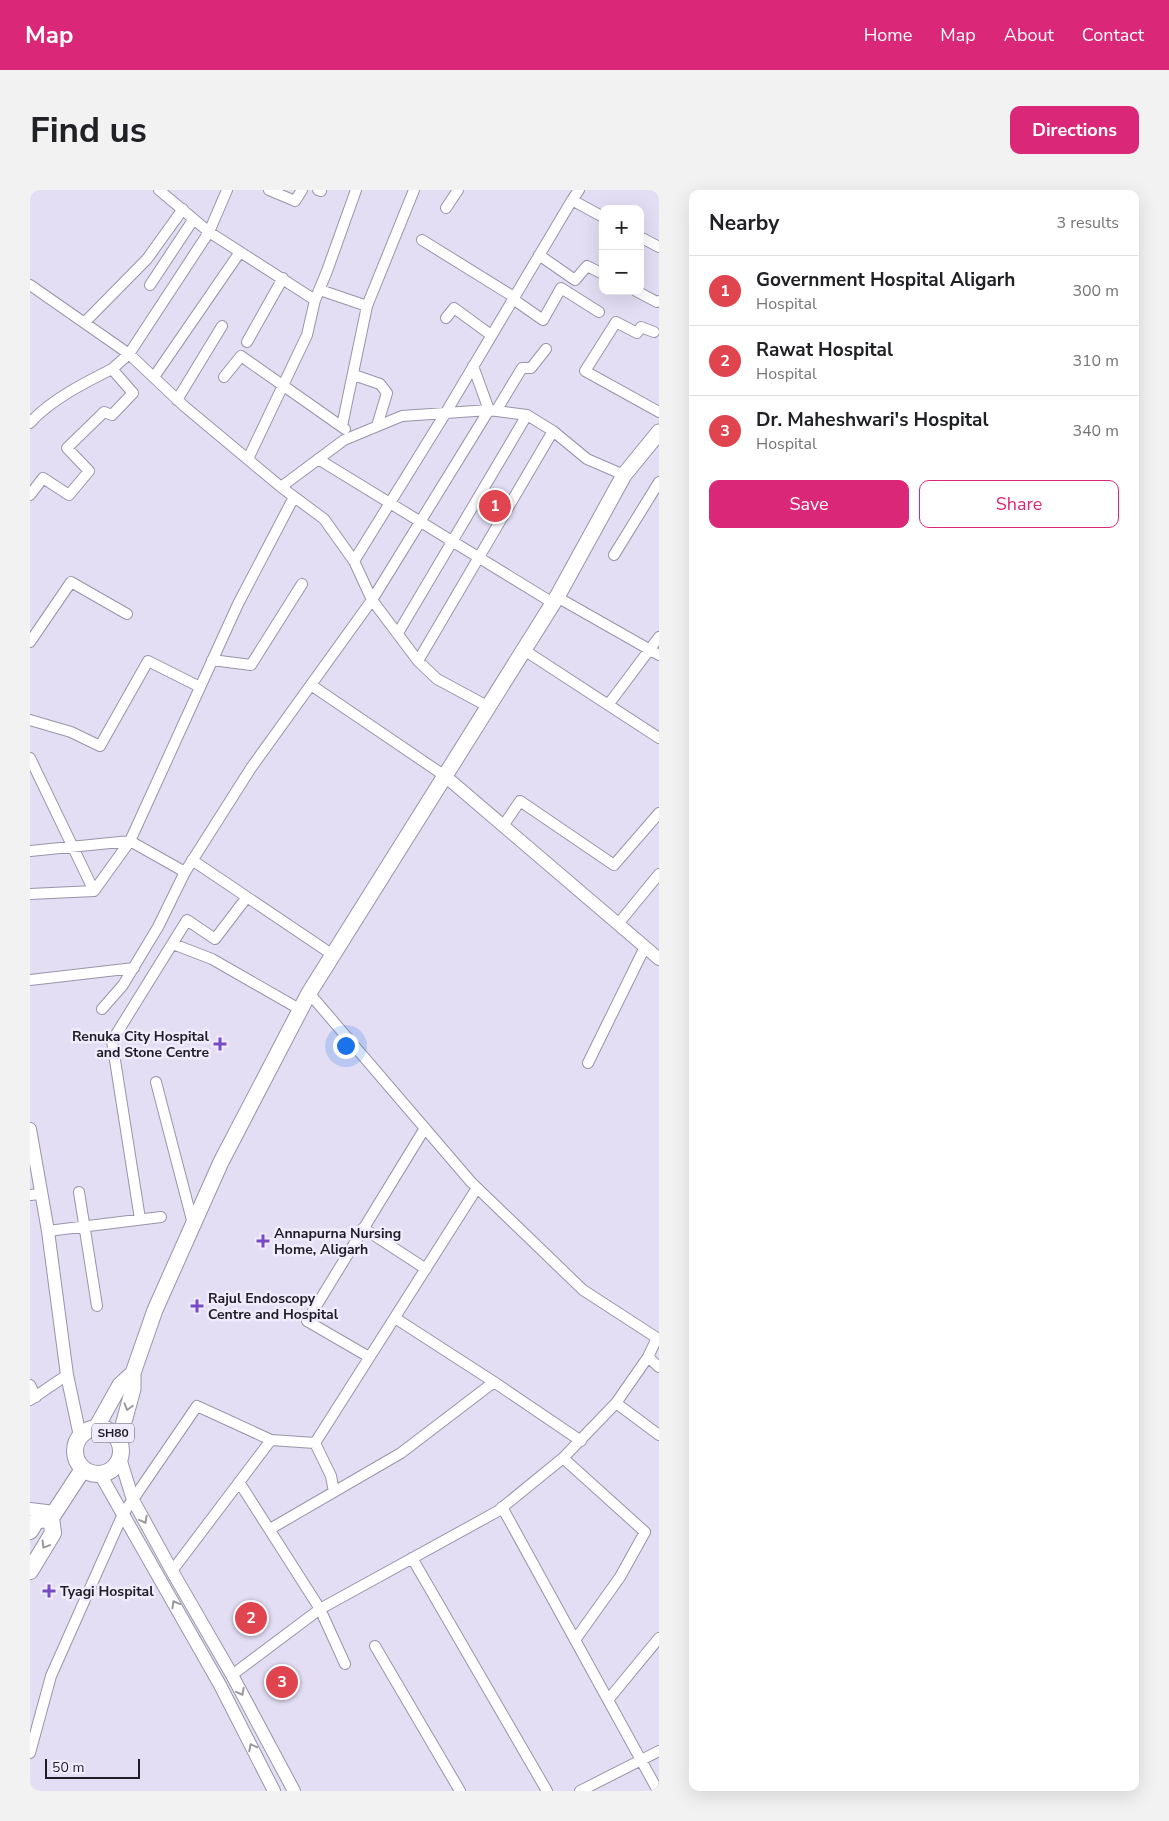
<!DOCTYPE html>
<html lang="en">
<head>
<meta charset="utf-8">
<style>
	:root { --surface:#fff; --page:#f2f2f2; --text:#202124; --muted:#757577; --line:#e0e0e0; --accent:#db2777 }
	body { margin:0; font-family:"Nunito Sans",sans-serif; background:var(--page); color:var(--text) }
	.controls { position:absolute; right:15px; top:15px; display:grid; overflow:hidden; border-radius:10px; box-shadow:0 5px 20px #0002 }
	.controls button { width:45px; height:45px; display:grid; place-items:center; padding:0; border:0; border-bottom:1px solid var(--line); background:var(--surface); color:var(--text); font:25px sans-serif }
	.scale { position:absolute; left:15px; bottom:12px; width:95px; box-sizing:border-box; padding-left:5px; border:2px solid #1f1d25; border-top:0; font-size:14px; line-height:18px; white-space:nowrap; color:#1f1d25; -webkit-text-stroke:4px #f0ecfd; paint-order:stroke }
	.you { position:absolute; left:315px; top:855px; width:18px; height:18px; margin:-12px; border:4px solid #fff; border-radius:50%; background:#1a73e8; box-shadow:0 0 0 8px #1a73e833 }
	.badge { display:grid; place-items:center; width:32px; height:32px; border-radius:50%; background:var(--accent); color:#fff; font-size:16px; font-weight:700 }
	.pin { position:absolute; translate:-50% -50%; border:2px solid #fff; box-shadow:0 1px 5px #0006 }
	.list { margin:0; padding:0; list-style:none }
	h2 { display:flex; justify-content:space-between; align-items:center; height:65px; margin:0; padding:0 20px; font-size:21px }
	h2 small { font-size:16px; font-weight:400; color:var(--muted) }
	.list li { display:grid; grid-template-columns:32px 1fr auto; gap:15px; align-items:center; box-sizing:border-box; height:70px; padding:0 20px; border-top:1px solid var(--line) }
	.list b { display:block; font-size:19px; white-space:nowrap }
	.list p { margin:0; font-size:16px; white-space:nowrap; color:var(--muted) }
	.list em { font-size:16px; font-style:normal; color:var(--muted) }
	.actions { display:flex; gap:10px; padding:15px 20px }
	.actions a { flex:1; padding:11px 0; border:1px solid var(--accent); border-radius:10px; text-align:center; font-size:18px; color:var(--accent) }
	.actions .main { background:var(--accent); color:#fff }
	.map { position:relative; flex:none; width:629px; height:1601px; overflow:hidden; border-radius:10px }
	header { display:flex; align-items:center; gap:30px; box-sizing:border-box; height:70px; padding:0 25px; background:var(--accent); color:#fff }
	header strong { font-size:24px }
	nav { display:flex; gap:28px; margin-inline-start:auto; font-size:18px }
	.intro { display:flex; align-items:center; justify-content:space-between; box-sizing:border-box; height:120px; padding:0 30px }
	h1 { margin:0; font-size:35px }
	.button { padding:12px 22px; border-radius:10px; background:var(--accent); color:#fff; font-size:18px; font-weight:700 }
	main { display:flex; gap:30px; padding:0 30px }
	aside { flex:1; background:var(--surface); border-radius:10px; box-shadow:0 5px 20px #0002 }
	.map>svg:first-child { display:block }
</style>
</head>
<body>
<header>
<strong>Map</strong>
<nav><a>Home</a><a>Map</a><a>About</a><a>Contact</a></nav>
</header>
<div class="intro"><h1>Find us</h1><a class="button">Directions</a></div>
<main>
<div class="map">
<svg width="629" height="1601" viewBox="0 0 629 1601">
	<rect width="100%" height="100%" fill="#e3def4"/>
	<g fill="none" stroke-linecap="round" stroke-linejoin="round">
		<g stroke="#9994a9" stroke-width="12">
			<path id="minor" d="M129,0l50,42 106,68
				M239,0l26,11 7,-11
				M288,0l3,1v-1
				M542,10l7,-10
				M416,18l12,-18
				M610,47l19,10
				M392,50l92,57
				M509,65l36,25 12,-14 16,8
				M0,95l99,69 55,52 97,81 43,32 30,42 18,39 46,61 19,18 52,28
				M120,95l43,-65
				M290,100l47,16
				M606,101l21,11 2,-1
				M483,109l30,21 18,-32 38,24
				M416,128l8,-10 37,27
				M55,132l62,-63 36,-50
				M624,142l-13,-5 -4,6 -21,-11 -31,49 74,41
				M217,152l36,-64
				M324,185l26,9 7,9 -10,33
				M124,187l86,-125
				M194,187l17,-21 104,73
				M147,210l45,-74
				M466,221l26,-43h9l15,-19
				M0,233c20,-23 56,-41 82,-54
				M312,236l25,-120 47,-116
				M218,269l59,-124 8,-35 12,-29 29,-81
				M288,269l235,144
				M251,297l63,-47 58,-24 87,-6 38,5 26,16 34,28 37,16
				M0,305l13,-17 26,17 20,-24 -22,-23 37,-36 8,3 21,-22 -21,-24 17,-15 80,-122 18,-42
				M584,365l45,-73
				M324,371l91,-147 127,-214 31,17
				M527,407l102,58
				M368,443l129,-218
				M0,452l41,-60 56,32
				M494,460l135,88
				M182,470l39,5 51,-81
				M388,471l135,-230
				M281,495l134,91
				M578,515l51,-68
				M0,530l41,12 29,14 48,-85 52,26
				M0,568l64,133 -64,3
				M473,636l17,-25 94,64 45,-52
				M0,661l100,-10 55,31
				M162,670l141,95
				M64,701l36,-50 108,-237 56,-107
				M588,734l41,-50
				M143,754l39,15 89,51
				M0,790l104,-12
				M72,819l21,-24 35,-58 27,-55 66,-104 121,-168 117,-190 -16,-44
				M558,873l57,-116
				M126,892l37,142
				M49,1002l18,114
				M0,1005l11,-1
				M110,1029l-28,-178 75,-121 28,19 32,-42
				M333,1038l63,41
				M18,1041l113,-14
				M365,1128l99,64 87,59
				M339,1167l-62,-36 118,-193
				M618,1167l11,10
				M0,1195l6,12
				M0,1210l37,-25
				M586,1213l43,32
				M285,1253l16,33 3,16
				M533,1268l82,74 -25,45 -45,63
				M209,1292l81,127 25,55
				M472,1317l156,284
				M240,1339l131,-76 93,-71
				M382,1368l135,233
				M142,1381l99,-131 44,3 162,-255
				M345,1456l85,145
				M202,1485l88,-66 178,-98 65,-53 53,-55 32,-46 9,-19 -74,-48 -112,-108 -162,-189
				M578,1510l51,-62
				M0,1563l21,-77 72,-162 74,-108 74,34
				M550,1601l79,-40"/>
		</g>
		<g stroke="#9994a9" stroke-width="14">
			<path id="tertiary" d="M415,586l214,183
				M0,939l18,102 19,144 13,61
				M90,1268l13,42 39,71 60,104 62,116
				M70,1284l120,211 54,106
				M0,1319l25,3"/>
		</g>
		<g stroke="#9994a9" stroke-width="17">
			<path id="secondary" d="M66,1238l24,-43 13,-12
				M89,1250l14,-51v-16l22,-63 66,-148 88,-169 248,-396 67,-122 35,-43"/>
		</g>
		<g stroke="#9994a9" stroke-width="18">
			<path id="primary" d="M45 1261a23 23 0 1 1 46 0a23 23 0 1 1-46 0Z
				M0,1341l6,-10 15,-3
				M0,1381l23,-38 -2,-15 32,-49"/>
		</g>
		<use href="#minor" stroke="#fff" stroke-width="10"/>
		<use href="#tertiary" stroke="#fff" stroke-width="12"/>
		<use href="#secondary" stroke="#fff" stroke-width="15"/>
		<use href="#primary" stroke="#fff" stroke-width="16"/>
	</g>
	<defs><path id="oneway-chevron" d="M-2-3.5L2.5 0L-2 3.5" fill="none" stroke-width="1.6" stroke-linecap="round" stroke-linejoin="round" transform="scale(1.25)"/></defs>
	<g stroke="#9a999d">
		<use href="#oneway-chevron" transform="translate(98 1217) rotate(106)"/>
		<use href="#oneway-chevron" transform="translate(114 1330) rotate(61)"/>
		<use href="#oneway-chevron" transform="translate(15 1355) rotate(121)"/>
		<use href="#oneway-chevron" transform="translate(145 1414) rotate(-119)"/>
		<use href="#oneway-chevron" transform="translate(211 1502) rotate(62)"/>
		<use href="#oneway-chevron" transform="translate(222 1557) rotate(-117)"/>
	</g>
	<g fill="#764bc4" stroke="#f0ecfd" stroke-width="2">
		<path d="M187.5 846.5h5v5h5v5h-5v5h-5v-5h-5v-5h5z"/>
		<path d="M230.5 1043.5h5v5h5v5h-5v5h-5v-5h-5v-5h5z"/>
		<path d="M164.5 1108.5h5v5h5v5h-5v5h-5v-5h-5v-5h5z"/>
		<path d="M16.5 1393.5h5v5h5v5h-5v5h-5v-5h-5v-5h5z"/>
	</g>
	<g text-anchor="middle" stroke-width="5" stroke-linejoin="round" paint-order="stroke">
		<rect fill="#f0ecfd" stroke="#5e5b66" stroke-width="1" x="62" y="1233.5" width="42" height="19" rx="4"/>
		<g font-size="12" font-weight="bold" fill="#1f1d25">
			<text x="83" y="1247">SH80</text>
		</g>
		<g font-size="14" font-weight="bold" fill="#1f1d25" stroke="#f0ecfd" text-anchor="start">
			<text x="179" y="851" text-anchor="end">Renuka City Hospital<tspan x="179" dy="16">and Stone Centre</tspan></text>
			<text x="244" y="1048">Annapurna Nursing<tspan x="244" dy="16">Home, Aligarh</tspan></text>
			<text x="178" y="1113">Rajul Endoscopy<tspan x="178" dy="16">Centre and Hospital</tspan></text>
			<text x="30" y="1406">Tyagi Hospital</text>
		</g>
	</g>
</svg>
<div class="controls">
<button>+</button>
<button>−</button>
</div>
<div class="scale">50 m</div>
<div class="you"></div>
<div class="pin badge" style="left:465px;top:316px;background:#e0444e">1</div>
<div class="pin badge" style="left:221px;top:1428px;background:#e0444e">2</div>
<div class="pin badge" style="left:252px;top:1492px;background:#e0444e">3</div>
</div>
<aside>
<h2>Nearby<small>3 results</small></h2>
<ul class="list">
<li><span class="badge" style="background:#e0444e">1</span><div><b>Government Hospital Aligarh</b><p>Hospital</p></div><em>300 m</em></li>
<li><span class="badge" style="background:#e0444e">2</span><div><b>Rawat Hospital</b><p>Hospital</p></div><em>310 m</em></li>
<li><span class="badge" style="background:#e0444e">3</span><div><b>Dr. Maheshwari's Hospital</b><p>Hospital</p></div><em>340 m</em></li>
</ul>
<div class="actions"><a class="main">Save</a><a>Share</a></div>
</aside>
</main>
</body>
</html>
